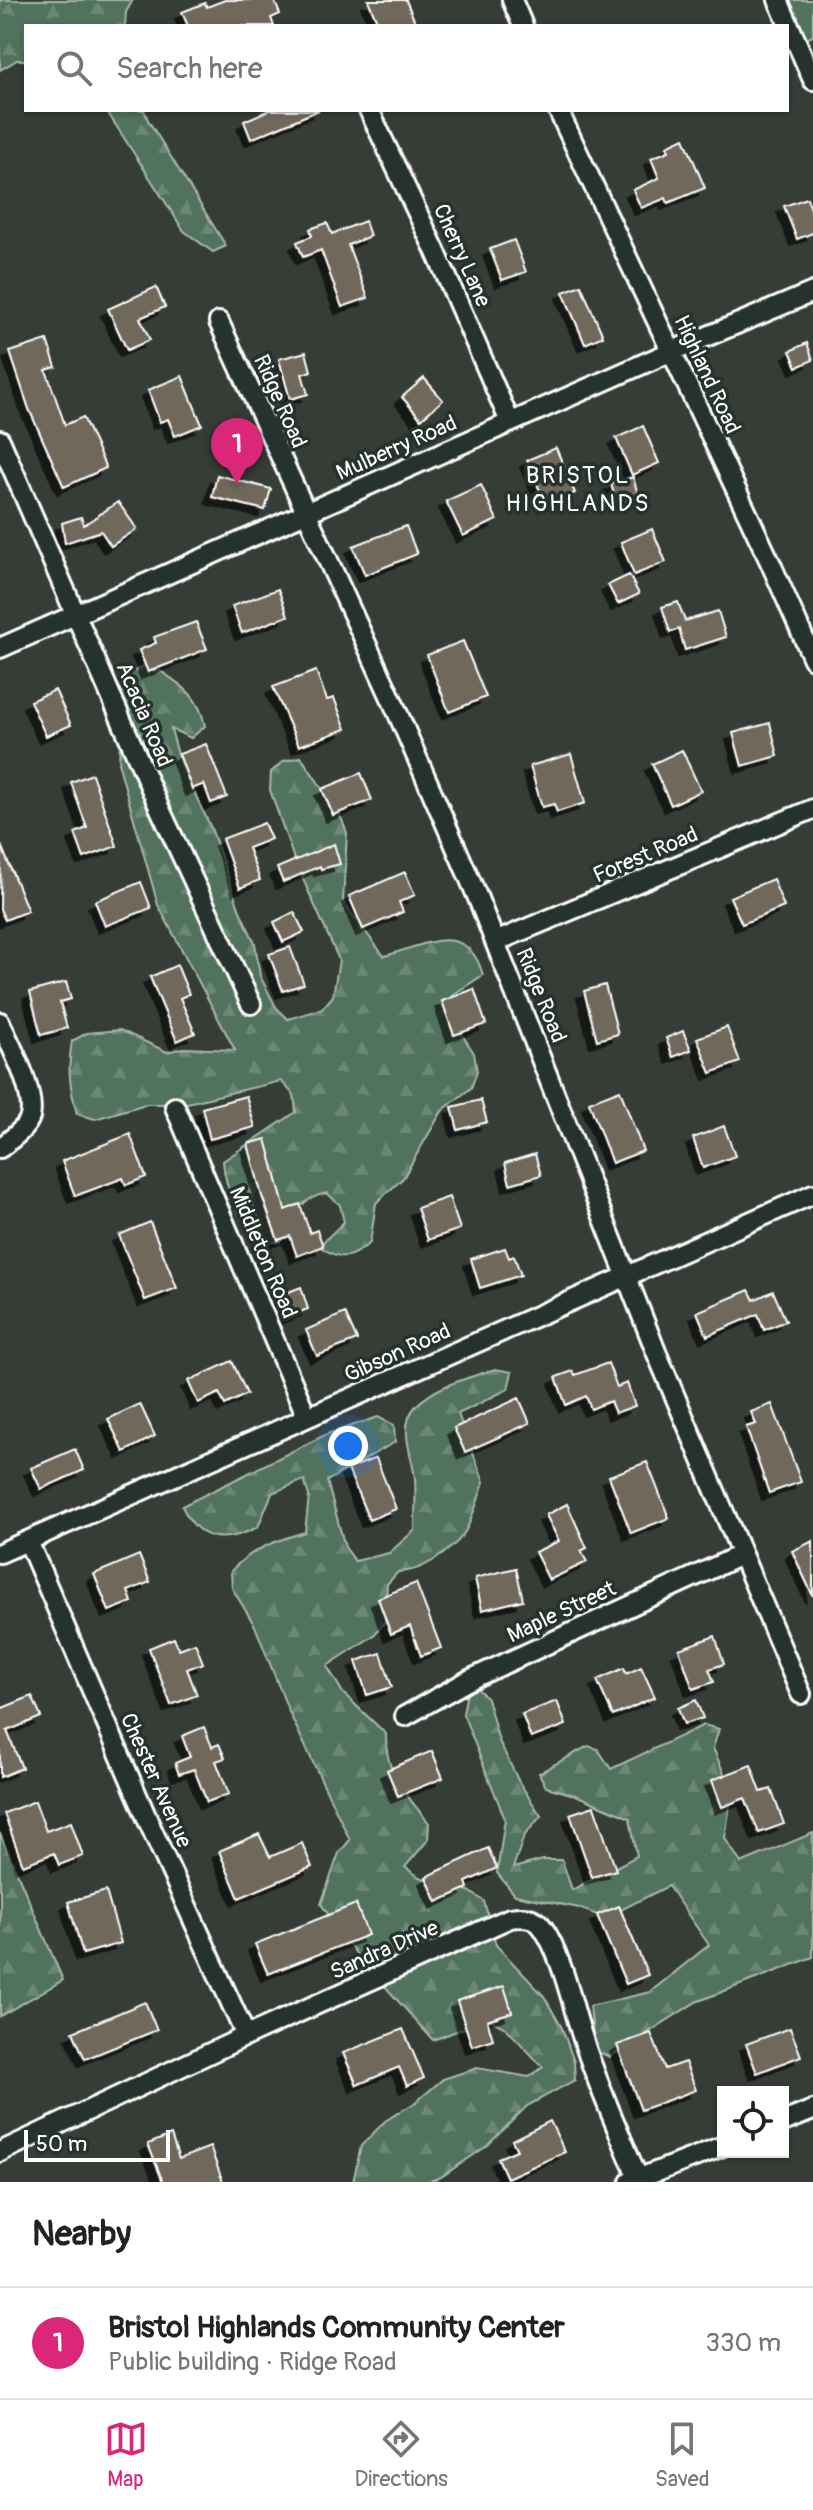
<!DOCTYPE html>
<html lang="en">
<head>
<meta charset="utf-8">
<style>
	:root { --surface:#fff; --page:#f6f6f6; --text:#222; --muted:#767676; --line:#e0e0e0; --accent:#db2777 }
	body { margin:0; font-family:Pangolin,sans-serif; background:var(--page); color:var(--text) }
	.controls { position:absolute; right:24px; bottom:24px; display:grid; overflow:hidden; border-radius:0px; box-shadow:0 2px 6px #0004 }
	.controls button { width:72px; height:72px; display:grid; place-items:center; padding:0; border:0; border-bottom:2px solid var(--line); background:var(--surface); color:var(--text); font:40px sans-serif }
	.scale { position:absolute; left:24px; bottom:20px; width:146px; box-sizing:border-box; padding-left:8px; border:4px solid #fff; border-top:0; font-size:22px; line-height:28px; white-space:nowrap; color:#fff; -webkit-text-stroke:6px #26332d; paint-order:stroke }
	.you { position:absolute; left:348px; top:1446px; width:28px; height:28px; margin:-20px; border:6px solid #fff; border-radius:50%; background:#1a73e8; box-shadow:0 0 0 12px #1a73e833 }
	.badge { display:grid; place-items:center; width:52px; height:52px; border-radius:50%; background:var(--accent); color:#fff; font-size:26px; font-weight:700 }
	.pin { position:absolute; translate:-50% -66px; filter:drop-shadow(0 2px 4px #0008) }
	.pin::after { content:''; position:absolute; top:42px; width:28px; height:24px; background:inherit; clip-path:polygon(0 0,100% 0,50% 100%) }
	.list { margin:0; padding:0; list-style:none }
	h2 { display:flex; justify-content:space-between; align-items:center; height:104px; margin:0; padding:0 32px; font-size:34px }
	h2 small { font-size:26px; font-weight:400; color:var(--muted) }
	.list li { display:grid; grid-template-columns:52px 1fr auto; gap:24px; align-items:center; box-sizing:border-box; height:112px; padding:0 32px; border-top:2px solid var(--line) }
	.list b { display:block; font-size:30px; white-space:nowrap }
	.list p { margin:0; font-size:26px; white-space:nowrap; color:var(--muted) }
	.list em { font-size:26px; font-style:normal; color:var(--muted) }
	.icon { flex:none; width:44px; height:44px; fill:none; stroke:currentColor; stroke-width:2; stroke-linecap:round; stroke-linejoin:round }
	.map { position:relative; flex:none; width:813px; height:2182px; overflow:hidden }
	.search { position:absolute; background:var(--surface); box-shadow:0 2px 6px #0004; left:24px; right:24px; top:24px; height:88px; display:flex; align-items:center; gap:20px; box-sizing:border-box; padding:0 28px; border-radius:0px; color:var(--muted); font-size:30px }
	.sheet { height:216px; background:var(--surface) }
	nav { display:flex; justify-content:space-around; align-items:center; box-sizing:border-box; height:112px; border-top:2px solid var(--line); background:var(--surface); font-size:22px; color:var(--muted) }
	nav a { display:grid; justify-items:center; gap:4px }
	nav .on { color:var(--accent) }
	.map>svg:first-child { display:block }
</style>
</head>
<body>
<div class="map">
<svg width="813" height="2182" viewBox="0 0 813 2182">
	<defs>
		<pattern id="forest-firs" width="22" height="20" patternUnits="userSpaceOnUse" patternTransform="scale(2)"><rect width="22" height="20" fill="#51735d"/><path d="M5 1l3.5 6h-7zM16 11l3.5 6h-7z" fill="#6b8875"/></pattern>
		<filter id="shadow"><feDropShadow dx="-7" dy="7" stdDeviation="0" flood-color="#0009"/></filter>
	</defs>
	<rect width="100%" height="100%" fill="#353d36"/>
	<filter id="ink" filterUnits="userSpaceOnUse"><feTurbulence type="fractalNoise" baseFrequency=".0125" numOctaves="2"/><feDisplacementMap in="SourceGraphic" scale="16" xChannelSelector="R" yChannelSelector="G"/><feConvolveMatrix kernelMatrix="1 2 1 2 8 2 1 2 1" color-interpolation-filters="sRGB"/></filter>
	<g filter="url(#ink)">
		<path fill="url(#forest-firs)" stroke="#a8b9ae" stroke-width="2" d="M0,0h133l-7,12 -1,14h-99v34h-9l-17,10z
			M106,110h38l4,10 78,126 -13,6 -29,-21z
			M149,663c27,20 49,27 56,63l-14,12 -20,-9 9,33 31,66 29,83 15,32 5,33 16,31 12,12 34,-10 11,-13 6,-36 -45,-101 -24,-69 1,-18 13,-11 17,-4 39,58 7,18 -4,69 41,54c42,-11 83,-37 99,19l-29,19 -8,16 28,43 3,19 -6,16 -29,23 -39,67 -27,25 -6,40c-21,16 -28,19 -51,3l25,-24 -4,-17 -13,-12c-30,6 -34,24 -47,49h-18c-22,-19 -37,-53 -39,-81l73,-49 -2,-17 -13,-14 -98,23h-37l-51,15 -18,-5c-7,-26 -10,-46 -5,-73l15,-8 33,-3 47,22 16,-4 52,2 -77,-145 -39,-139 3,-80 10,-14z
			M495,1369l17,3 -4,17 -50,25 26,68c-14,39 -13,55 -50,78 -13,8 -21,11 -36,12l-11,12 -2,38 -12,14 -46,30 16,27 43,41c-1,40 19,59 43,89l-1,17 -23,27 14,10 50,14 15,10 12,44 48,51 18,32 12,34 1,18 -48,26 -40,40 -46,31 -14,5h-74l8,-36 24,-25 31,-19 27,-23 34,-11 52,9 14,-10 -37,-39 -18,-9 -55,21 -76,-85 -36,-51 18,-51 11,-13 -61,-128 -34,-86 -23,-38 -1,-17c20,-22 46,-31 74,-39l4,-36 -5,-16 -32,13 -14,34c-34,17 -59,16 -76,-21l145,-72 51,-17 16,8 1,17 -68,39 18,66 10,14 34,-8 26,-23c0,-17 1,-34 0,-51 -2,-22 -18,-53 1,-73 20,-21 53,-28 79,-37z
			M469,1680l18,18 12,43 20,41 22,34 -17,20 -11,32 30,-8h19l10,30 65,-34 -7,-38 -52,-22 -32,-9 -7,-14 49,-27 10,3 13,20 93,-44 15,4 -6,19 19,44 -7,46 16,25 72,-30v124l-117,45 -86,55 -15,-6 -5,-45 60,-14 59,-47 -41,-59 -63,32 -26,-10 -64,-13 -18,-22 8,-54 -42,-105z
			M0,1833l63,147 -63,36z"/>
		<path fill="#51735d" stroke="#a8b9ae" stroke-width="2" d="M788,0h25v36l-7,3z"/>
		<path fill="#71675b" stroke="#fff" stroke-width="2" filter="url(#shadow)" d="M225,0h49l6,14 -9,4 3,8h-86l-6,-14 23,-9 2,4z
			M368,0h38l9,22 -11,4h-25z
			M269,110h50l-68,29 -7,-18z
			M684,138l21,50 -37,15 -2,-5 -25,10 -8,-18 26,-12 -8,-20 18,-7 -2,-5z
			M807,198l6,17v18l-16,6 -13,-33z
			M365,221l5,15 -22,9 20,53 -26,9 -21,-57 -18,7 -6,-15 15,-6 -2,-7 17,-6 5,11z
			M514,240l12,32 -24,8 -12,-31z
			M581,285l22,51 -18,8 -22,-52z
			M156,287l9,20 -25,11 10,22 -23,10 -19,-41z
			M47,340l9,27 -10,3 19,55 18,-8 23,51 -42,19 -35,-78 -19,-57z
			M807,343l6,17 -16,7 -7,-16z
			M306,352l5,19 -9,3 6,20 -18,5 -11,-40z
			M182,376l20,49 -27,11 -7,-17 -8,3 -12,-32z
			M424,378l19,22 -22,19 -19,-22z
			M643,426l16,37 -27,12 -16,-37z
			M556,448l19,45 -29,12 -19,-45z
			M217,475l54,14 -6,21 -53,-13z
			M633,477l6,21 -22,7 -6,-21z
			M481,485l16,35 -34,16 -17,-35z
			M118,502l19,27 -26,17 -10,-15 -36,12 -3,-20 19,-6 3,8z
			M406,526l11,28 -52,21 -12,-29z
			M652,529l14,33 -32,13 -13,-33z
			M629,575l10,19 -21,10 -10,-19z
			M278,589l10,27 -46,17 -10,-27z
			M678,602l7,19 33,-10 8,26 -41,13 -6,-21 -9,3 -8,-25z
			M196,622l11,27 -59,23 -9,-22 17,-7 -2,-6z
			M463,641l23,56 -37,15 -22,-57z
			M316,671l11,29 7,-2 12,31 -47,17 -26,-59z
			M55,690l16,35 -25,11 -16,-35z
			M770,723l8,33 -36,10 -9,-33z
			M206,744l21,53 -16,6 -7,-19 -12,5 -13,-35z
			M682,750l19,41 -30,14 -19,-41z
			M571,754l14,49 -28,9 -3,-8 -12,3 -12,-41z
			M361,773l11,27 -39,15 -11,-26z
			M92,774l25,72 -33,12 -9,-25 12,-5 -16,-46z
			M264,823l7,16 -23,9 12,32 -20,8 -18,-49z
			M334,844l6,20 -19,5 -1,-3 -37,16 -6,-14z
			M1,845l27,66 -23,9 -5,-11z
			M405,872l10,23 -16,7 4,10 -40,17 -14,-33z
			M773,879l11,28 -42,17 -12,-27z
			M141,882l10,26 -46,18 -10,-25z
			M294,912l10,20 -21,10 -9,-20z
			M290,947l14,37 -21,7 -14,-37z
			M177,965l12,29 -9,4 15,35 -18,8 -27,-64z
			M66,982l5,17 -11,3 7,26 -26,7 -11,-43z
			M605,985l13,49 -21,6 -13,-49z
			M474,989l12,35 -32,11 -12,-34z
			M727,1027l13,35 -29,11 -14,-35z
			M683,1031l8,19 -18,7 -7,-19z
			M620,1090l23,61 -31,12 -23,-61z
			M246,1096l9,31 -45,12 -8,-31z
			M481,1100l6,22 -29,8 -6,-23z
			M724,1126l11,30 -32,12 -10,-30z
			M130,1134l16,43 -20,8 -3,-7 -48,18 -13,-35z
			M266,1139l19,71 15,-6 10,29 7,-3 6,16 -26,10 -7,-20 -12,4 -16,-44 -14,-52z
			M535,1154l6,21 -31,9 -5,-21z
			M449,1197l11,32 -32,11 -11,-32z
			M150,1222l27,66 -32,12 -26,-65z
			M505,1248l4,10 5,-2 7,19 -41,13 -9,-29z
			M301,1287l7,22 -23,9 -7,-22z
			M749,1290l5,10 19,-9 13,30 -22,9 -6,-16 -51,22 -10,-24z
			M345,1313l12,27 -40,16 -11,-26z
			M232,1361l15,33 -22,11 -6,-12 -21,10 -10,-22z
			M608,1363l9,24 10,-4 8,23 -20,7 -5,-12 -19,8 -5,-13 -20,9 -10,-28 17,-6 2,4z
			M519,1398l11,25 -65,29 -11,-24z
			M140,1404l15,32 -31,16 -16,-33z
			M772,1404l29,78 -32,11 -23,-66 10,-3 -5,-12z
			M75,1449l9,21 -43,19 -10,-21z
			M376,1458l20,51 -27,11 -21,-51z
			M647,1462l22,56 -38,15 -22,-57z
			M567,1504l20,44 -6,3 6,11 -38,18 -14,-28 24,-11 -13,-26z
			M813,1541v55l-21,-45z
			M139,1555l11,27 -22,9 4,11 -23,9 -15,-37z
			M516,1568l7,32 -41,10 -7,-32z
			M416,1583l25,65 -20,8 -11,-30 -19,8 -13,-36z
			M715,1636l9,28 -15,5 5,13 -21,7 -14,-40z
			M174,1638l5,11 16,-6 8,20 -16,6 10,26 -26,10 -22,-57z
			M381,1653l11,34 -25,8 -11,-34z
			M641,1667l14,30 -42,19 -16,-36 27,-12 2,6z
			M32,1696l9,21 -34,14 15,37 -22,9v-68z
			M696,1700l7,18 -19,6 -6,-16z
			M557,1701l9,24 -35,13 -9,-24z
			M204,1727l8,20 7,-3 6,14 -9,3 13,33 -22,8 -13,-33 -15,5 -4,-11 15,-6 -8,-21z
			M432,1751l11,27 -45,18 -11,-26z
			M751,1765l10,27 10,-3 13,35 -25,9 -14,-35 -23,9 -10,-27z
			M35,1801l11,30 25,-9 12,34 -24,9 -5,-12 -31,12 -19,-52z
			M594,1806l22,64 -24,7 -22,-63z
			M259,1834l11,23 32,-14 10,24 -73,31 -20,-47z
			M488,1848l9,20 -31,14 2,6 -31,14 -11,-25z
			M106,1891l15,52 -38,11 -15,-52z
			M356,1904l12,31 -100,39 -13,-30z
			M619,1906l29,69 -22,9 -29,-69z
			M504,1986l8,26 -25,8 6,19 -21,7 -15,-45z
			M145,2002l12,28 -72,29 -12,-27z
			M790,2028l11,28 -44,17 -11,-29z
			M403,2029l21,49 -17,8 -8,-19 -42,18 -14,-32z
			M651,2033l14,36 20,-7 11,28 -55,20 -24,-65z
			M550,2121l15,31 -58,26 -9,-20 19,-8 -5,-10z
			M171,2135l8,24 31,-12 13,35h-60l-15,-38z"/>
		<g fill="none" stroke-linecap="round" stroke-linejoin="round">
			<g stroke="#fff" stroke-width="24">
				<path id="street" d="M512,0l11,26
					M778,0l35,80
					M369,110l66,140 75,172
					M558,110l213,454 42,95
					M219,322l173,378 85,196 180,458 144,340
					M0,440l159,367 92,197
					M0,648l670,-296 143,-60
					M495,942l318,-133
					M0,1022c10,23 36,69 30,95 -3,11 -21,24 -30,31
					M175,1107l132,310
					M28,1541l121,282 97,213
					M0,1553l813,-359
					M405,1716l64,-36 272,-125
					M783,2122l30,-12
					M0,2152l246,-116 264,-118c13,-2 25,-2 33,10 19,27 30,80 40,111 15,48 36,93 55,139
					M630,2182l93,-36"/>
			</g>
			<use href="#street" stroke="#26332d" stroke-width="18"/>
		</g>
	</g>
	<g text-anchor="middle" stroke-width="7" stroke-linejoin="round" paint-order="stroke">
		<g font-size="22" fill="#fff" stroke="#26332d">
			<text transform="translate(463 255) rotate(66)" y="8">Cherry Lane</text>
			<text transform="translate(708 374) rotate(65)" y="8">Highland Road</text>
			<text transform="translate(281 401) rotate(66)" y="8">Ridge Road</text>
			<text transform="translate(396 447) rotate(-24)" y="8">Mulberry Road</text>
			<text transform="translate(145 714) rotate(67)" y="8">Acacia Road</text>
			<text transform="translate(645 854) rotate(-23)" y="8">Forest Road</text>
			<text transform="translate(542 995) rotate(68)" y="8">Ridge Road</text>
			<text transform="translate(264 1252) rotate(67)" y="8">Middleton Road</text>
			<text transform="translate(397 1352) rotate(-24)" y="8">Gibson Road</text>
			<text transform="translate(561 1611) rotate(-25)" y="8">Maple Street</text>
			<text transform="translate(157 1780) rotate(66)" y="8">Chester Avenue</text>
			<text transform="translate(384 1949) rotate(-24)" y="8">Sandra Drive</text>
		</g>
		<g font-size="24" letter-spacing="2" fill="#fff" stroke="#26332d">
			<text x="578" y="483">BRISTOL<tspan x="578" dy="28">HIGHLANDS</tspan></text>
		</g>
	</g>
</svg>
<div class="controls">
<button><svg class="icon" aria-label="locate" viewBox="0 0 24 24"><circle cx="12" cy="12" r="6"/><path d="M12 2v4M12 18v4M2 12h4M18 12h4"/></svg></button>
</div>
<div class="scale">50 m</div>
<div class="you"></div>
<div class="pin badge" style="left:237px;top:484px">1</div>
<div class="search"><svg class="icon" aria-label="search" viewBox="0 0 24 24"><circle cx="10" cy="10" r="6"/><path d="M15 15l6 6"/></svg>Search here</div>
</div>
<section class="sheet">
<h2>Nearby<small></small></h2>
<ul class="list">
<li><span class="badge">1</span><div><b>Bristol Highlands Community Center</b><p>Public building · Ridge Road</p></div><em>330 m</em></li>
</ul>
</section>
<nav>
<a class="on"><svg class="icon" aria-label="map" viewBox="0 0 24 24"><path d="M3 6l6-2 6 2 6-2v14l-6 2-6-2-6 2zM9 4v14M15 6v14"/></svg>Map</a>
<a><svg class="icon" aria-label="directions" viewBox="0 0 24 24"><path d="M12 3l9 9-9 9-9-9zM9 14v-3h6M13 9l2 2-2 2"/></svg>Directions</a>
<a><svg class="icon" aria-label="saved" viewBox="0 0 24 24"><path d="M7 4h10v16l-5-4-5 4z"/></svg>Saved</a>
</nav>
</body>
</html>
